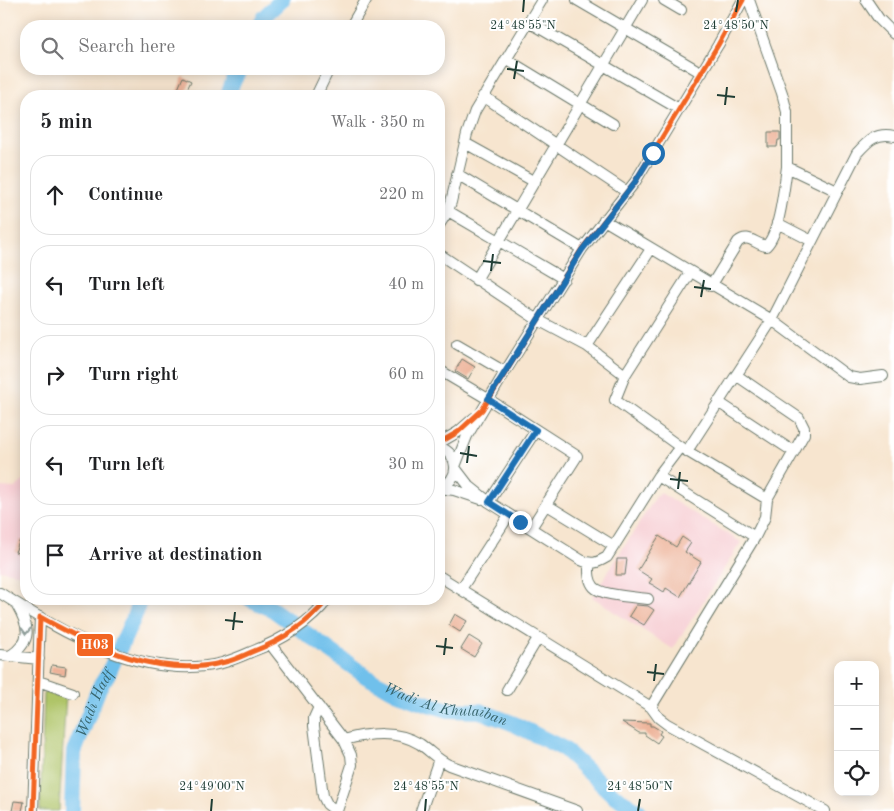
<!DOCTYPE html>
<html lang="en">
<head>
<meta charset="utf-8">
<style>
	:root { --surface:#fff; --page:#f6f6f6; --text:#202124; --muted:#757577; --line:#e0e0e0 }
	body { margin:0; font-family:"Old Standard TT",serif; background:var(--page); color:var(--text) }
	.controls { position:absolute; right:15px; bottom:15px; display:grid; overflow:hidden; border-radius:10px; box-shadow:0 2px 12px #0003 }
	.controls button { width:45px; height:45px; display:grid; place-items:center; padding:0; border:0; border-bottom:1px solid var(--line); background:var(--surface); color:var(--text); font:25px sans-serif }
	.stop { position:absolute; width:15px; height:15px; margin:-11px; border:4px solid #1f6fb2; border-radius:50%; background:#fff }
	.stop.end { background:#1f6fb2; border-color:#fff; box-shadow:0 1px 5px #0008 }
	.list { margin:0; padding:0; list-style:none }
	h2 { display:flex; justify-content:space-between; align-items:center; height:65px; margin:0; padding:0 20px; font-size:21px }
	h2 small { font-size:16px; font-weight:400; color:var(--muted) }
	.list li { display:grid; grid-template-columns:32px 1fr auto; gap:15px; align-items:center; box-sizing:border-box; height:80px; margin:0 10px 10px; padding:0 10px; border:1px solid var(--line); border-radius:20px }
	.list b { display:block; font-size:19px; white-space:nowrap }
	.list em { font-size:16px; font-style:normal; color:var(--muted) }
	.icon { flex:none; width:28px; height:28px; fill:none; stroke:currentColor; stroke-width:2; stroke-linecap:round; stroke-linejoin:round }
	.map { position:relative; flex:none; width:894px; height:811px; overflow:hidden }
	.search { position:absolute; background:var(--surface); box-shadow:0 2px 12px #0003; left:20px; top:20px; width:425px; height:55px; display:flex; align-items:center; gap:12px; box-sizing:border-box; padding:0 18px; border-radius:20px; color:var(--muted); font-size:19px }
	.panel { position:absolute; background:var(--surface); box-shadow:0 2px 12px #0003; left:20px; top:90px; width:425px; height:515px; border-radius:20px }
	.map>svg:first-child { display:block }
</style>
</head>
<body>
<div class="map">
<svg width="894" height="811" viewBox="0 0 894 811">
	<rect width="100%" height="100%" fill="#fff"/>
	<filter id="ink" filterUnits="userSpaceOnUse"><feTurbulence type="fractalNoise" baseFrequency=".02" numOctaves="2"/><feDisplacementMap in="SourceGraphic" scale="10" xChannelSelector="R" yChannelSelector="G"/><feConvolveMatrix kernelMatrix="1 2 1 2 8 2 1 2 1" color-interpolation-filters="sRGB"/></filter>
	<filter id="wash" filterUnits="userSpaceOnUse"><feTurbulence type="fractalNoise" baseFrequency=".0096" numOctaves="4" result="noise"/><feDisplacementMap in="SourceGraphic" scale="20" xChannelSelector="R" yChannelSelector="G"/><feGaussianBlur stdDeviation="1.12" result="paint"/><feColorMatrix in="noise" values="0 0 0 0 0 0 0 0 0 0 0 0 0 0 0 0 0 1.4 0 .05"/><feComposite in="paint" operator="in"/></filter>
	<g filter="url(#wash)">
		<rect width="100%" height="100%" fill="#f7e5cf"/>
		<path fill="#f7cfd4" d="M26,479v96l-26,-5v-83l15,1z
			M659,492l82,50 -68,107 -62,-39v-1l-19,-12z"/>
		<path fill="#afc468" stroke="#67804e" d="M46,691h8l12,4 -7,116h-19l4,-117z"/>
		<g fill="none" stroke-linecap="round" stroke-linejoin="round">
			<g stroke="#70c0eb" stroke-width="16">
				<path d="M259,26l5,-9 18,-17"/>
				<path d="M228,96l5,-15 8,-12"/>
				<path id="s1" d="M250,599l22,10 95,68 29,15 29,11 24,7 31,1 32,12 52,26 49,46 26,16"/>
				<path id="s2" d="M72,811l2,-59 25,-64 9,-14 26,-57 6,-18"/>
			</g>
		</g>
		<g id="blocks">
			<path fill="#edb298" d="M183,77l8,4 -7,15h-9z
				M768,132h12v8h-2l-1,7h-9z
				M462,359l13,8 -7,12 -13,-8z
				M659,536l17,11 6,-10 9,6 -6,9 16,10 -21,35 -14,-9 -2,4 -11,-7 -4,-2 3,-4 -14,-9z
				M20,540l6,2v14l-11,-4z
				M617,559h10l-2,16h-9z
				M636,605l12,1 6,4 -10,15 -15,-9z
				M455,614l12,7 -7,11 -11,-7z
				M469,636l13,8 -8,13 -13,-8z
				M52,665l14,2 -1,8 -15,-3z
				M622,722l28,1v3h3l8,5 -2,3 3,2 -5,7 -12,-8v-2h-6z
				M14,801l10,1 -2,9h-10z"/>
		</g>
	</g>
	<g filter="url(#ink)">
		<use href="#blocks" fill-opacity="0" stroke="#6b786a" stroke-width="1"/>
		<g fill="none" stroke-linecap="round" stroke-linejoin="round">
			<g stroke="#6b786a" stroke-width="12">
				<path id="minor" d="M577,0l125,73
					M664,0l17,10
					M749,0l33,93 5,19v55l50,24
					M866,0l13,19 15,15
					M529,22l150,87
					M351,26l15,-26
					M506,59l107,65
					M316,96l13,-27
					M483,96l144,96
					M465,143l70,39
					M457,174l125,75
					M448,211l116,68
					M604,220l168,100 77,57 11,2 23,-3
					M777,223l35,18
					M439,225l9,-14 3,-9 16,-68 8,-23 67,-111
					M439,254l99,66 49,26 38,29
					M690,273l-65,102 -10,25 65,47 87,52
					M476,280l166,-280
					M711,286l27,-44c10,-9 17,2 28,4 14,-13 18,-59 21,-79
					M457,344l48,28
					M587,346l64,-97
					M439,370l49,29 89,57 -46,72
					M718,402l76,50
					M439,443l19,-11 16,-14
					M439,447c21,6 22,35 0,40
					M687,451l85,-131 85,-167c11,-12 19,-21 37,-17
					M456,464l11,-28 38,-64 77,-123 53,-67 83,-137 25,-45
					M456,469l13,17 20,16 92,58c11,5 16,3 26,-3l51,-81 97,61
					M658,476l22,-29
					M439,488l15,2 27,9
					M489,502l47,-72
					M547,505l67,41
					M589,563c0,8 -1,17 5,24 8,9 41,10 54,12
					M439,576l212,131 8,11 8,6 158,87
					M461,589l48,-74
					M0,593c63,40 145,89 222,70 10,-3 20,-7 29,-11 29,-11 58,-28 77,-53
					M312,599l12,5
					M271,645l73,95 7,15 1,10 -15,46
					M0,655l39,4
					M10,656c23,-15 19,-30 7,-51
					M38,681l35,12
					M507,690l31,-52
					M319,707l-5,11v8l9,70 4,8 9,7
					M651,707l104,-170 10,-20 2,-18 37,-65v-6l-5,-10 -63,-43
					M344,740c24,-7 54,-10 76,4 10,7 18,16 29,21l128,46
					M33,811l7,-194
					M421,811l18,-52"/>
			</g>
			<use href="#minor" stroke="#fff" stroke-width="10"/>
			<g stroke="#fff" stroke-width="9">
				<path id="bus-1" d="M439,443l19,-11 24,-22 100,-161 53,-67 83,-137 25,-45
					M33,811l7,-194c56,31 120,62 185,45 10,-2 19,-7 29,-11 29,-11 54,-28 74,-52"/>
			</g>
			<use href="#bus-1" stroke="#f26522" stroke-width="5"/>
		</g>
		<defs><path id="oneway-chevron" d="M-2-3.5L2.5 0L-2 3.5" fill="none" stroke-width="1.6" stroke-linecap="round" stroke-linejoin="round" transform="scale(1.25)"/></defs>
		<use stroke="#8f9e9a" href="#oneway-chevron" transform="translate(26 631) rotate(91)"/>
	</g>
	<g fill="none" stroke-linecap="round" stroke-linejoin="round" filter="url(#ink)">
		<path stroke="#1f6fb2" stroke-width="6" d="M520,522l-31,-20 47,-72 -48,-31 94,-149 53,-68 18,-29"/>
	</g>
	<path fill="none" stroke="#1f3d34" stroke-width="2" d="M523,12l1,-12M736,12l2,-12M507,69l17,2M514,79l3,-18M717,95l18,2M725,105l2,-18M483,261l18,2M491,271l2,-17M694,287l17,2M701,297l3,-17M460,453l17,3M467,463l2,-17M670,479l18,2M678,489l2,-17M225,620l18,2M233,630l2,-18M436,646l17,2M444,655l2,-17M647,672l17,2M654,681l2,-17M211,811l1,-12M425,811l1,-12M638,811l2,-12"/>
	<g text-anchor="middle" stroke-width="4" stroke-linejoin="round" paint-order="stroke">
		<g font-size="15" font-style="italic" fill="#37646b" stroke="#fff">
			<text dy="5" stroke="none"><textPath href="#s2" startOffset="112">Wadi Hadf</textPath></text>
			<text dy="5" stroke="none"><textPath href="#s1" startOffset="225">Wadi Al Khulaiban</textPath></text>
		</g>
	</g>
	<g font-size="12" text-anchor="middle" fill="#1f3d34" stroke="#fff" stroke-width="4" stroke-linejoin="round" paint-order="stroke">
		<text x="523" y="29">24°48'55"N</text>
		<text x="736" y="29">24°48'50"N</text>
		<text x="212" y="790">24°49'00"N</text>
		<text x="426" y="790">24°48'55"N</text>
		<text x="640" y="790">24°48'50"N</text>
	</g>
	<rect stroke="#fff" stroke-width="2" x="76" y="633" width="38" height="24" rx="5" fill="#f26522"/>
	<g font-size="14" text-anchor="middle" font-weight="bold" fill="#fff">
		<text x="95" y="649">H03</text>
	</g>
</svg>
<div class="controls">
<button>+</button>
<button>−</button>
<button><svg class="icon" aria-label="locate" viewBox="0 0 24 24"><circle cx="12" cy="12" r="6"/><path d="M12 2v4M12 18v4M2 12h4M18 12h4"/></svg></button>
</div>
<div class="stop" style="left:653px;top:153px"></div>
<div class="stop end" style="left:520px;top:522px"></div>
<div class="search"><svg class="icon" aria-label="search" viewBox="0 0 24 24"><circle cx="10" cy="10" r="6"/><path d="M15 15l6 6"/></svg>Search here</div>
<section class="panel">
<h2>5 min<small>Walk · 350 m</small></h2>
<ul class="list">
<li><svg class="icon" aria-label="ahead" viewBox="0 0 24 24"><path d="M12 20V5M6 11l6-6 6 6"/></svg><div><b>Continue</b></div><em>220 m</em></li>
<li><svg class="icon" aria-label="left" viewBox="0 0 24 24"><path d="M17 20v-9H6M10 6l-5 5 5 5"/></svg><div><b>Turn left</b></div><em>40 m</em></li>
<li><svg class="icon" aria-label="right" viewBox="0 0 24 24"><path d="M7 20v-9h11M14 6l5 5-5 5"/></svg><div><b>Turn right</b></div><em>60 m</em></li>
<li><svg class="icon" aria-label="left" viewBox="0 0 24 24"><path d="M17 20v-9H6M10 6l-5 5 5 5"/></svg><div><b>Turn left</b></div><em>30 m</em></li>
<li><svg class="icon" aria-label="arrive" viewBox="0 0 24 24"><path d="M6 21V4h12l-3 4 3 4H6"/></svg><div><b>Arrive at destination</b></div></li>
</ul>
</section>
</div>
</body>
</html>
